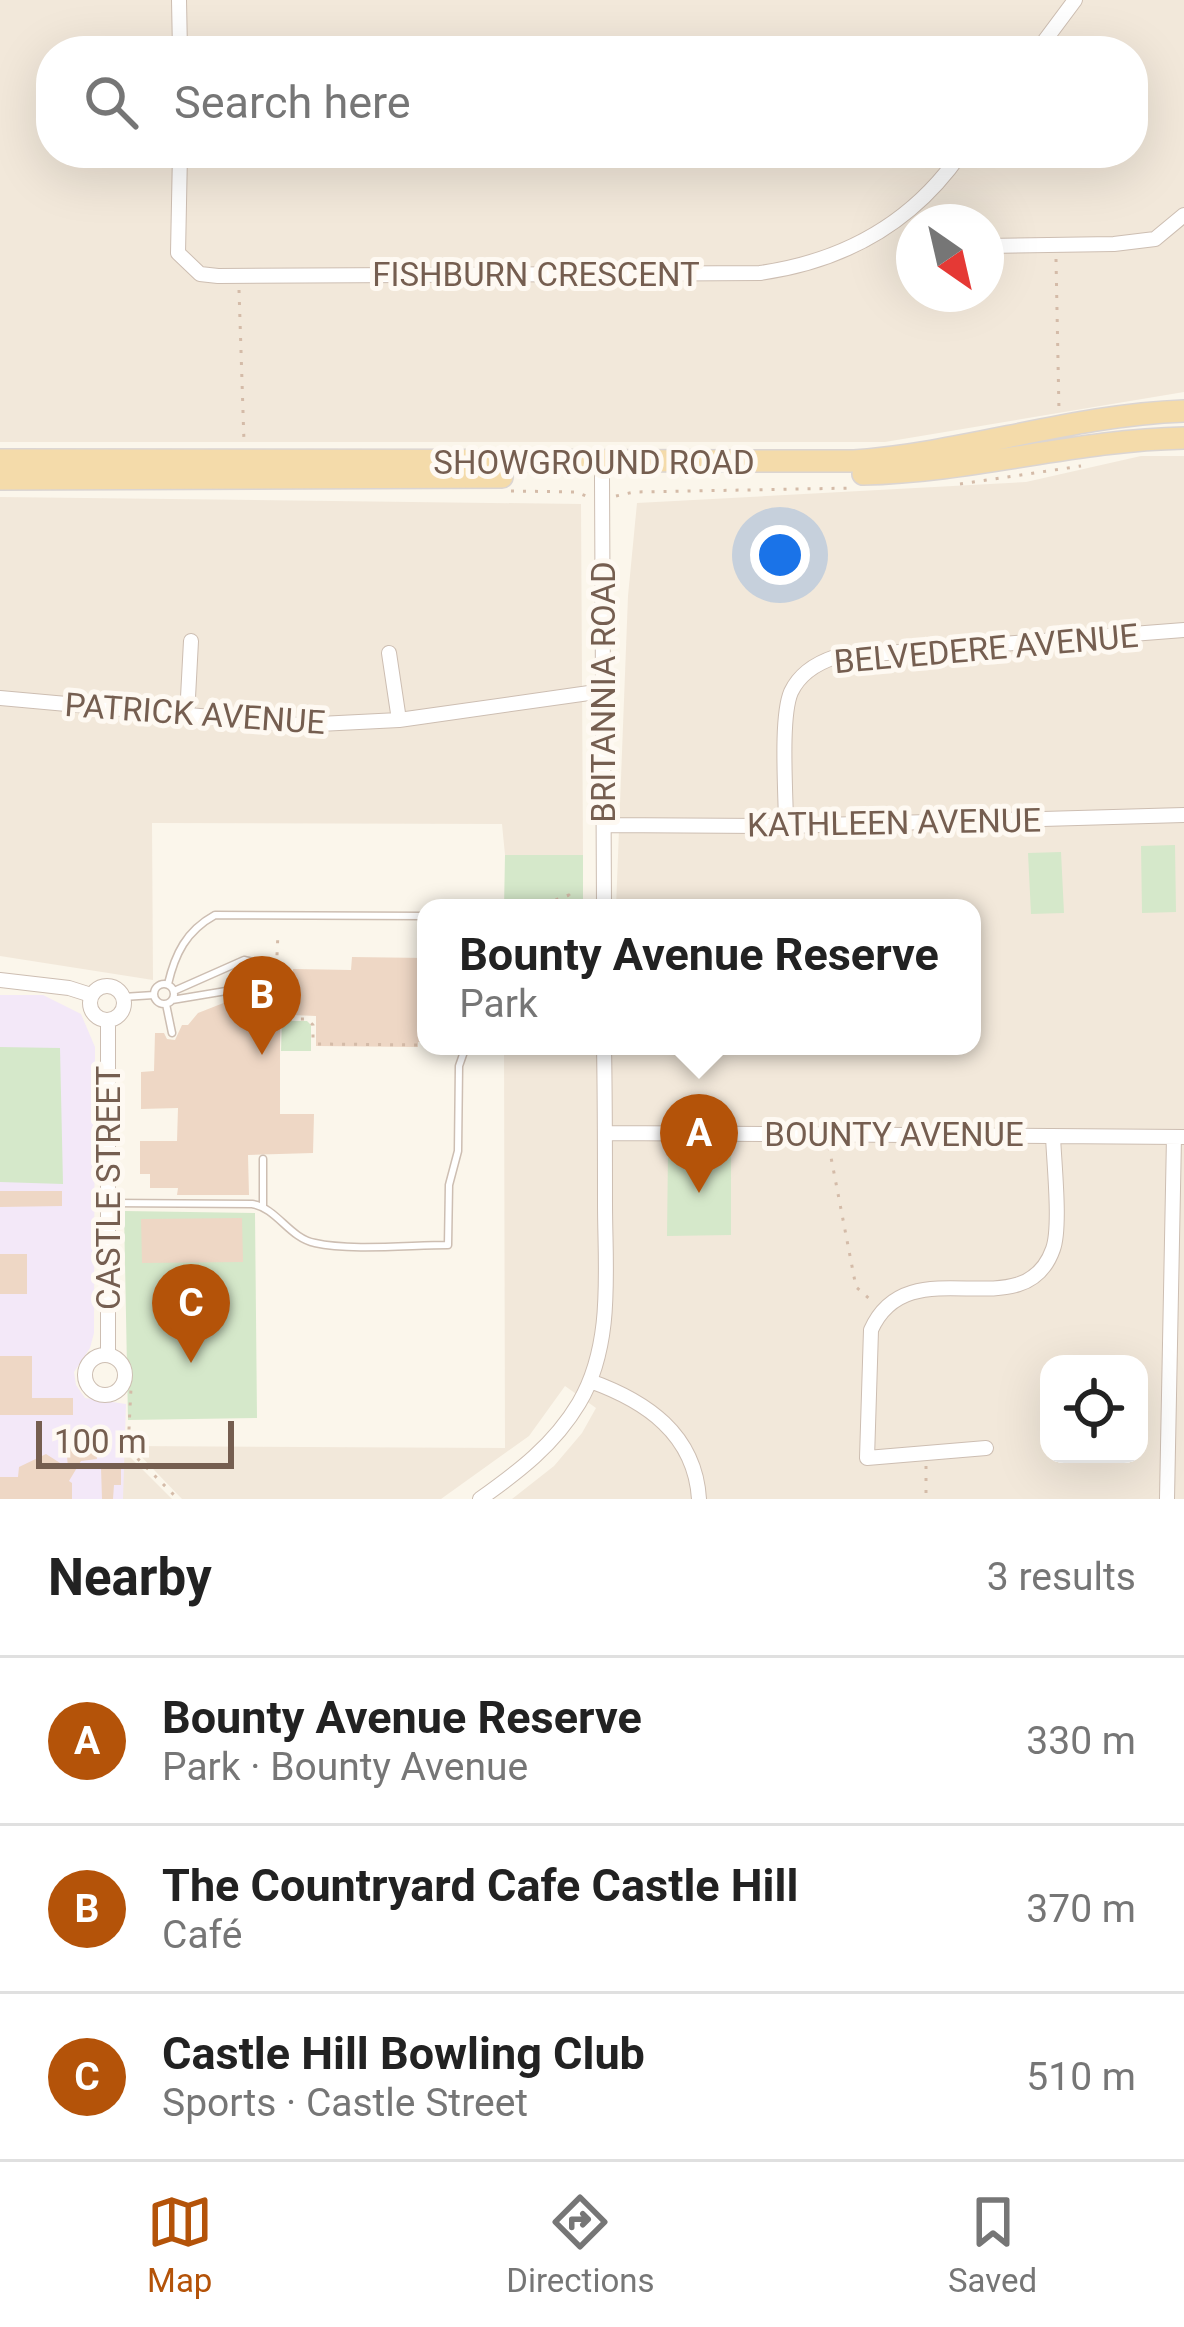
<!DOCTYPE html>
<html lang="en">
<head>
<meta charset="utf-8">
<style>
	:root { --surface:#fff; --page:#f6f6f6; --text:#222; --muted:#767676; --line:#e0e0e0; --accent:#b45309 }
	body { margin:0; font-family:Roboto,sans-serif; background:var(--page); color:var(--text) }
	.controls { position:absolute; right:36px; bottom:36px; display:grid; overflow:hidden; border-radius:24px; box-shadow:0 12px 48px #0002 }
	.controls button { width:108px; height:108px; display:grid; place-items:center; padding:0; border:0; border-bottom:3px solid var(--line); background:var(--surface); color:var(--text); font:60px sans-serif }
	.compass { position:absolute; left:896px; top:204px; width:108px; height:108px; border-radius:50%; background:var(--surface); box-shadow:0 12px 48px #0002; rotate:146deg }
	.scale { position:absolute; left:36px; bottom:30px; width:198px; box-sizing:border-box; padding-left:12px; border:6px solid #755e50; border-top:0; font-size:33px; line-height:42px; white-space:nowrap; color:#755e50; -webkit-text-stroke:9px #fef9f2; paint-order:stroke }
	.you { position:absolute; left:780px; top:555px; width:42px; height:42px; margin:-30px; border:9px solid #fff; border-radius:50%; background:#1a73e8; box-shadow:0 0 0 18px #1a73e833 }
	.badge { display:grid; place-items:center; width:78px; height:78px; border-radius:50%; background:var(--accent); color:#fff; font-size:39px; font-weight:700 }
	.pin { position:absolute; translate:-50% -99px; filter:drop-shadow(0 3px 6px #0008) }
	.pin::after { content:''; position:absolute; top:63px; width:42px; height:36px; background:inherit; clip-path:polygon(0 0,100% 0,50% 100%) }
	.popup { position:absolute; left:417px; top:899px; width:564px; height:156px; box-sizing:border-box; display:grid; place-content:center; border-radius:24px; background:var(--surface); filter:drop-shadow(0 3px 9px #0005); font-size:39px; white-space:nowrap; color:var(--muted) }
	.popup b { font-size:45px; color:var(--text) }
	.popup::after { content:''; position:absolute; left:50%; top:100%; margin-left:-24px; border:24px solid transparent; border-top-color:var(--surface) }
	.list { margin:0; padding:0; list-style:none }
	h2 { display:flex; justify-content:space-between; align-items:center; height:156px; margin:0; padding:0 48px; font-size:51px }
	h2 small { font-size:39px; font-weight:400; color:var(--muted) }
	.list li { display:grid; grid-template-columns:78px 1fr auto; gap:36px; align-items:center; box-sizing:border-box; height:168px; padding:0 48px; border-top:3px solid var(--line) }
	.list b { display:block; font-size:45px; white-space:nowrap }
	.list p { margin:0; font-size:39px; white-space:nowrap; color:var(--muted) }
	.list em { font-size:39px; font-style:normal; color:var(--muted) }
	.icon { flex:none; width:66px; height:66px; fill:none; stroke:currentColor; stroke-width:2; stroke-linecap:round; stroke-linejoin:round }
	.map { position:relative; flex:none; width:1184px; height:1499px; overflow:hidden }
	.search { position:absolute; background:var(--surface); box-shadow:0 12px 48px #0002; left:36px; right:36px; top:36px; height:132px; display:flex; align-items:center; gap:30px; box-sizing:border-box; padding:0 42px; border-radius:48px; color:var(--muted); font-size:45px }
	.sheet { height:660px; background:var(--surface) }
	nav { display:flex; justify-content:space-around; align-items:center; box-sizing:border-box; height:168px; border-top:3px solid var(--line); background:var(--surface); font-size:33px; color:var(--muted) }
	nav a { display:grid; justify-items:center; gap:6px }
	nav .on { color:var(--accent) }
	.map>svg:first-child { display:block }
</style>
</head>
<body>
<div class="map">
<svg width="1184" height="1499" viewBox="0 0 1184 1499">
	<rect width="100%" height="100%" fill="#fbf6eb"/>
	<path fill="#f2e8da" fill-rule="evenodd" d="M0,0h1184v392l-299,50h-885zM51,51h1082v102h-1082zM914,222h72v72h-72z
		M1141,456h43v1043h-672l42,-33 28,-33 14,-25 -31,-22 -36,50 -88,63h-259l-51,-53 374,2 -1,-402h468v-138h-356l12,-312 9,-93 389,-21zM1049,1364h90v90h-90z
		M0,497l581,7 2,351h-78l-3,-31 -350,-1 1,157 -153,-24z
		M123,1450l49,49h-49z"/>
	<path fill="#f3e8f8" d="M0,995h43l38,19 14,33 -1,286 -4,15 -16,24 2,13 9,13 41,6 -3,95h-123z"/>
	<path fill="#d5e8ca" d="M1175,845l1,67 -34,1 -1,-67z
		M1061,852l3,61 -33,1 -3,-61z
		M505,855h78v53h-79z
		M282,1021h25l4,4v26h-30z
		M0,1047l60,1 3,136 -63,-2z
		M668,1151h63v84l-64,1z
		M124,1211l131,2 2,205 -129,2z"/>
	<path fill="#eed7c5" d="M352,957l74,1v84h-8v5l-102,-1v-30l-24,-1 1,-46 58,1z
		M226,978h23l-7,11 7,8v12l31,1v104h34l-1,39 -65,2 1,40h-72l1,-7h-28v-14h-10v-33h37l1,-33 -37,1v-37l13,-1 1,-38h9l3,6 8,1 7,-15h6l10,-12 28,-11 7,-11z
		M0,1191h62v15l-62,1z
		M242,1218l1,44 -101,1 -1,-44z
		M0,1254h27v40h-27z
		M0,1356h32v42h41v17h-73z
		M95,1442l2,17 -16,2 -12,20 3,2v16h-72v-22h18l1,-10 27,-13 22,14 -2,-23z
		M121,1467v18h-7l-1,14h-11l-1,-31z"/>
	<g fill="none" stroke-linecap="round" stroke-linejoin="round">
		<g stroke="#cdbeb2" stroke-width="9">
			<path id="service" d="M154 994a10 10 0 1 1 20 0a10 10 0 1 1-20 0Z
				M168,984c7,-30 18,-53 47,-69l211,1
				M174,991l70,-31 9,2 7,10 -2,12 -9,6
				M123,997l31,-2
				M172,1000l54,-9
				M166,1004l6,29
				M263,1159v48
				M110,1203l142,1c25,4 37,34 63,39 35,8 96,2 133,2l1,-60 9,-34 1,-85 7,-20"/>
		</g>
		<g stroke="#cdbeb2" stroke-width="16">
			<path id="minor" d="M179,0l1,51
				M1037,51l38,-51
				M180,153l-2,100 22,21 18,2 542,-3c84,-12 152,-49 201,-120
				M986,246l128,-2 41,-5 29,-24
				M602,477l2,431
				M389,653l10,67
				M0,698l299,27 100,-5 204,-29
				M187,716l4,-75
				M604,825l182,1 398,-11
				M786,826c0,-31 -6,-108 5,-134 9,-19 26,-29 44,-35l349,-27
				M0,980l69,8 22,7
				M90 1003a17 17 0 1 1 34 0a17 17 0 1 1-34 0Z
				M605,1133l579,4
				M108,1355v-335
				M85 1375a20 20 0 1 1 40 0a20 20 0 1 1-40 0Z
				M590,1381c56,20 105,53 109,118
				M986,1448l-119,10 4,-128c38,-86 153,2 182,-81 8,-22 1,-86 0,-113
				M480,1499c38,-27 74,-54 99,-96 35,-59 26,-134 26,-199 0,-53 0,-105 -1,-158
				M1167,1499l7,-362"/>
		</g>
		<g stroke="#dbd5d2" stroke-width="24">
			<path id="primary" d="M0,460l854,1c111,-8 218,-46 330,-50
				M863,474c108,-2 213,-34 321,-36
				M0,479l502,-2"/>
		</g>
		<path stroke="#d4bba8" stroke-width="3" stroke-dasharray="3 9" stroke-linecap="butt" d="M1056,259l3,152
			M239,290l5,152
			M960,484l121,-18
			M511,491l65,1 10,4
			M616,496l18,-4 221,-4
			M533,908l36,-13 -1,13
			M267,988l9,-11 2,-44
			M265,993l22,26h20l6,6v15l5,4 108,1
			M829,1147l27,140 16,14
			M123,1383l8,5 -3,61 50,50
			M926,1466v33"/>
		<use href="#service" stroke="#fff" stroke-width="6"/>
		<use href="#minor" stroke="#fff" stroke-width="14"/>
		<use href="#primary" stroke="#f4dbaa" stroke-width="21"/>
	</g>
	<g text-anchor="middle" stroke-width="10" stroke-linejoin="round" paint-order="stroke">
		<g font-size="33" fill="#755e50" stroke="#fef9f2">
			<text x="536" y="286">FISHBURN CRESCENT</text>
			<text x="594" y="474">SHOWGROUND ROAD</text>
			<text transform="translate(986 648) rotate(-5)" y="12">BELVEDERE AVENUE</text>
			<text transform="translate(603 692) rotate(-90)" y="12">BRITANNIA ROAD</text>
			<text transform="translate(195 713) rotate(4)" y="12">PATRICK AVENUE</text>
			<text transform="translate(894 822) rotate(-1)" y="12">KATHLEEN AVENUE</text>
			<text x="894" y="1146">BOUNTY AVENUE</text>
			<text transform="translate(108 1188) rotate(-90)" y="12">CASTLE STREET</text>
		</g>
	</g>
</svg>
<div class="controls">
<button><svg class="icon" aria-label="locate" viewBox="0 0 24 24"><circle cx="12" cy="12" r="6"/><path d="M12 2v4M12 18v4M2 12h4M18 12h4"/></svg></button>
</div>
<svg class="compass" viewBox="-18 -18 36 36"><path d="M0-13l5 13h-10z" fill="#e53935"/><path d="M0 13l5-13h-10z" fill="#767676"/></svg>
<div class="scale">100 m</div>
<div class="you"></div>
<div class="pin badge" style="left:699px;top:1193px">A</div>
<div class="popup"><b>Bounty Avenue Reserve</b>Park</div>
<div class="pin badge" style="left:262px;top:1055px">B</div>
<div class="pin badge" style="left:191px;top:1363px">C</div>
<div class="search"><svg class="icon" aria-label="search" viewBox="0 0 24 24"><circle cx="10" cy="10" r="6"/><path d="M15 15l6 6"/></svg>Search here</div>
</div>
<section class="sheet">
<h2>Nearby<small>3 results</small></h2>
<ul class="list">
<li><span class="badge">A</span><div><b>Bounty Avenue Reserve</b><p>Park · Bounty Avenue</p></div><em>330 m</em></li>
<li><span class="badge">B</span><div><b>The Countryard Cafe Castle Hill</b><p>Café</p></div><em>370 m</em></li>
<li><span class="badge">C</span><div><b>Castle Hill Bowling Club</b><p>Sports · Castle Street</p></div><em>510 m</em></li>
</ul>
</section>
<nav>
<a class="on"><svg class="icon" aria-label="map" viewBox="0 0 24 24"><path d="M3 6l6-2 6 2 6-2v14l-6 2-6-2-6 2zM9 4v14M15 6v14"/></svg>Map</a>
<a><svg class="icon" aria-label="directions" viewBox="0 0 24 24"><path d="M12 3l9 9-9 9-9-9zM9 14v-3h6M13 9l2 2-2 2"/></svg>Directions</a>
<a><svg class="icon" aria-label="saved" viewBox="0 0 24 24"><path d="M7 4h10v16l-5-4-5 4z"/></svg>Saved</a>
</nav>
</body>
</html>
